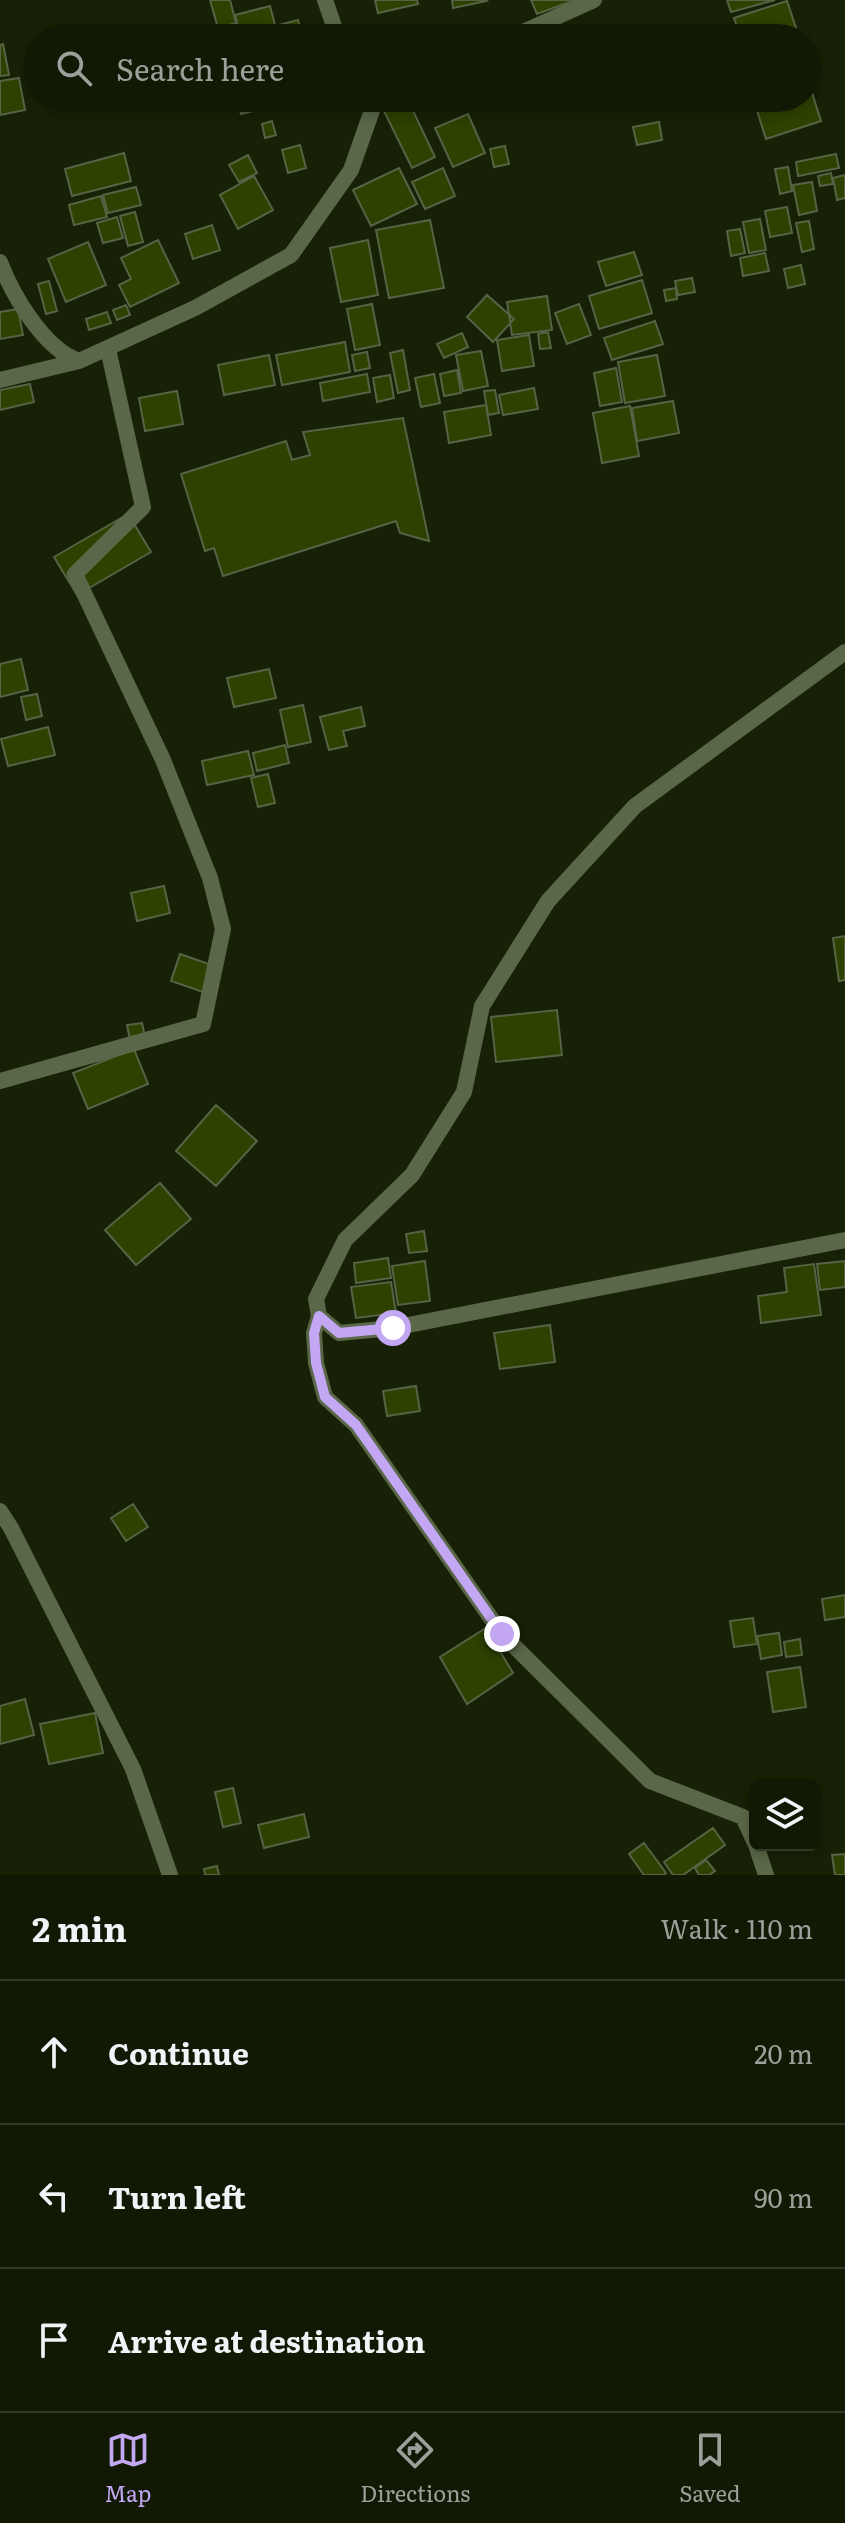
<!DOCTYPE html>
<html lang="en">
<head>
<meta charset="utf-8">
<style>
	:root { --surface:#111904; --page:#1a220e; --text:#f1f3f6; --muted:#9ca09a; --line:#303826; --accent:#c3a7f2 }
	body { margin:0; font-family:Literata,serif; background:var(--page); color:var(--text) }
	.controls { position:absolute; right:24px; bottom:24px; display:grid; overflow:hidden; border-radius:12px; box-shadow:0 4px 12px #0003 }
	.controls button { width:72px; height:72px; display:grid; place-items:center; padding:0; border:0; border-bottom:2px solid var(--line); background:var(--surface); color:var(--text); font:40px sans-serif }
	.stop { position:absolute; width:24px; height:24px; margin:-18px; border:6px solid #c3a7f2; border-radius:50%; background:#fff }
	.stop.end { background:#c3a7f2; border-color:#fff; box-shadow:0 2px 8px #0008 }
	.list { margin:0; padding:0; list-style:none }
	h2 { display:flex; justify-content:space-between; align-items:center; height:104px; margin:0; padding:0 32px; font-size:34px }
	h2 small { font-size:26px; font-weight:400; color:var(--muted) }
	.list li { display:grid; grid-template-columns:52px 1fr auto; gap:24px; align-items:center; box-sizing:border-box; height:144px; padding:0 32px; border-top:2px solid var(--line) }
	.list b { display:block; font-size:30px; white-space:nowrap }
	.list em { font-size:26px; font-style:normal; color:var(--muted) }
	.icon { flex:none; width:44px; height:44px; fill:none; stroke:currentColor; stroke-width:2; stroke-linecap:round; stroke-linejoin:round }
	.map { position:relative; flex:none; width:845px; height:1875px; overflow:hidden }
	.search { position:absolute; background:var(--surface); box-shadow:0 4px 12px #0003; left:24px; right:24px; top:24px; height:88px; display:flex; align-items:center; gap:20px; box-sizing:border-box; padding:0 28px; border-radius:44px; color:var(--muted); font-size:30px }
	.sheet { height:536px; background:var(--surface) }
	nav { display:flex; justify-content:space-around; align-items:center; box-sizing:border-box; height:112px; border-top:2px solid var(--line); background:var(--surface); font-size:22px; color:var(--muted) }
	nav a { display:grid; justify-items:center; gap:4px }
	nav .on { color:var(--accent) }
	.map>svg:first-child { display:block }
</style>
</head>
<body>
<div class="map">
<svg width="845" height="1875" viewBox="0 0 845 1875">
	<rect width="100%" height="100%" fill="#172105"/>
	<path fill="#2d4100" stroke="#566345" stroke-width="2" d="M210,0h20l6,23 -18,5z
		M375,0h42l1,4 -40,9z
		M452,0h34l1,1 -34,7z
		M531,0h44l-38,14z
		M727,0h48l-44,12z
		M787,1l9,27 -29,10h-26l-7,-20z
		M270,6l5,19 -35,9 -5,-19z
		M298,20l5,18h-21l-3,-13z
		M214,27l3,11h-14l-2,-8z
		M460,29l1,9h-14l-1,-6z
		M199,31l2,7h-34z
		M3,44l6,31 -9,1v-31z
		M807,77l14,44 -55,18 -13,-41h54z
		M19,78l6,32 -25,5v-34z
		M237,98h33l2,8 -31,8z
		M312,98h18l1,4 -16,5z
		M402,98h5l28,59 -23,11 -30,-61z
		M424,98h24l1,2 -21,9z
		M468,114l17,39 -32,14 -18,-39z
		M272,121l4,14 -11,3 -3,-14z
		M659,122l3,18 -25,5 -4,-18z
		M300,145l6,23 -18,5 -6,-23z
		M505,146l4,18 -15,3 -4,-18z
		M124,153l7,28 -59,15 -7,-27z
		M836,154l3,14 -41,8 -2,-14z
		M248,155l9,18 -18,9 -10,-17z
		M788,167l4,24 -12,3 -5,-25z
		M399,168l18,36 -46,22 -18,-36z
		M443,168l12,28 -30,13 -13,-27z
		M831,173l2,11 -13,2 -2,-10z
		M845,175v23l-8,2 -4,-22z
		M254,176l19,34 -35,19 -18,-34z
		M812,182l5,29 -18,4 -6,-30z
		M136,187l5,18 -33,8 -5,-18z
		M101,196l6,21 -33,8 -5,-20z
		M787,207l5,26 -22,4 -5,-26z
		M135,212l8,30 -15,4 -8,-30z
		M117,217l6,21 -20,5 -6,-20z
		M760,219l6,31 -17,3 -6,-31z
		M430,220l14,68 -55,10 -13,-68z
		M809,221l5,28 -12,3 -6,-29z
		M212,225l8,25 -27,9 -8,-25z
		M740,229l5,24 -14,3 -4,-25z
		M158,240l21,43 -49,24 -11,-22 12,-6 -10,-21z
		M368,240l10,55 -37,7 -11,-54z
		M88,242l18,43 -40,17 -18,-43z
		M634,252l8,23 -36,11 -8,-24z
		M765,253l4,18 -26,5 -3,-18z
		M801,265l4,19 -17,4 -4,-19z
		M692,278l3,14 -17,3 -3,-14z
		M642,280l10,33 -53,16 -10,-33z
		M49,281l8,30 -11,3 -8,-30z
		M676,288l1,11 -11,2 -2,-11z
		M487,295l27,24 -21,23 -26,-25z
		M547,296l5,34 -40,5 -5,-33z
		M372,304l8,41 -25,5 -8,-41z
		M579,304l12,31 -24,9 -12,-31z
		M126,305l4,10 -13,5 -4,-10z
		M18,309l5,26 -23,4v-27z
		M107,312l4,11 -22,7 -3,-11z
		M655,321l8,23 -51,16 -8,-22z
		M548,332l3,16 -11,1 -2,-15z
		M462,333l6,14 -24,11 -7,-14z
		M529,335l5,31 -32,5 -5,-31z
		M345,342l5,30 -68,13 -6,-30z
		M403,350l7,40 -12,3 -8,-40z
		M481,351l7,35 -25,5 -7,-36z
		M367,352l3,16 -15,3 -3,-16z
		M269,355l6,30 -51,10 -6,-30z
		M657,355l8,41 -40,7 -7,-41z
		M616,368l6,34 -22,4 -6,-33z
		M457,370l4,23 -17,3 -4,-22z
		M367,374l3,18 -47,9 -3,-18z
		M434,374l6,29 -19,4 -6,-29z
		M390,375l4,23 -17,4 -4,-24z
		M30,384l4,18 -34,8v-20z
		M534,388l4,21 -35,6 -4,-20z
		M495,390l4,23 -11,2 -4,-24z
		M177,391l6,33 -38,7 -6,-33z
		M673,401l6,32 -42,8 -5,-33z
		M486,405l5,30 -42,8 -5,-31z
		M630,406l9,50 -37,7 -9,-50z
		M403,418l26,123 -29,-8 -4,-12 -173,55 -9,-28 -9,3 -24,-77 105,-33 6,19 18,-5 -7,-23z
		M128,514l23,38 -74,43 -23,-38z
		M21,659l7,31 -28,7v-33z
		M269,669l7,29 -42,9 -7,-29z
		M37,694l5,22 -16,4 -5,-23z
		M303,705l8,37 -23,5 -8,-37z
		M361,707l4,19 -22,5 4,15 -18,4 -9,-33z
		M48,727l7,28 -47,11 -7,-27z
		M285,745l4,18 -32,8 -4,-18z
		M248,751l6,24 -47,10 -5,-24z
		M268,774l7,29 -17,4 -7,-29z
		M164,886l6,27 -33,8 -6,-28z
		M845,936v44l-6,1 -6,-43z
		M180,954l32,11 -9,27 -32,-11z
		M557,1010l5,45 -66,7 -5,-45z
		M142,1023l4,19 -15,3 -4,-20z
		M134,1049l14,35 -60,25 -15,-36z
		M216,1105l41,36 -41,45 -40,-35z
		M160,1183l31,36 -55,46 -31,-35z
		M424,1231l3,20 -18,2 -3,-19z
		M388,1258l3,20 -35,5 -2,-20z
		M425,1261l5,40 -32,4 -6,-39z
		M845,1261v26l-25,3 -3,-26z
		M814,1264l7,51 -60,8 -3,-27 29,-4 -3,-24z
		M391,1282l5,31 -40,5 -5,-31z
		M550,1325l5,37 -55,7 -6,-36z
		M416,1386l4,25 -33,5 -4,-25z
		M133,1504l15,23 -22,14 -15,-23z
		M845,1595v22l-20,3 -3,-21z
		M753,1618l4,26 -23,3 -4,-26z
		M486,1628l27,45 -46,31 -27,-47z
		M779,1633l3,22 -21,4 -4,-23z
		M800,1639l2,16 -16,2 -2,-15z
		M800,1667l6,40 -33,5 -6,-40z
		M25,1699l9,36 -34,9v-38z
		M95,1713l8,40 -54,11 -9,-40z
		M233,1788l8,35 -18,4 -8,-35z
		M304,1814l5,23 -45,11 -6,-23z
		M713,1828l12,17 -42,30h-10l-9,-13z
		M644,1843l22,30 -3,2h-19l-15,-21z
		M845,1854v21h-10l-3,-20z
		M706,1860l9,11 -6,4h-10l-4,-7z
		M217,1866l2,9h-14l-1,-6z"/>
	<g fill="none" stroke-linecap="round" stroke-linejoin="round">
		<path stroke="#5a6748" stroke-width="16" d="M325,0l13,38
			M510,38l84,-38
			M0,262c13,34 44,87 79,99l116,-53 96,-53 60,-85 25,-71
			M0,380l79,-19
			M845,652l-210,154 -87,95 -66,105 -18,86 -52,83 -67,65 -29,59 3,17 20,17 54,-5 452,-88
			M0,1081l203,-57 20,-95 -13,-51 -47,-118 -88,-186 68,-67 -35,-158
			M319,1316l-5,17 2,30 9,34 31,28 146,209 148,147 93,36 12,26
			M0,1511l11,17 122,241 37,106
			M756,1845l10,30"/>
	</g>
	<g fill="none" stroke-linecap="round" stroke-linejoin="round">
		<path stroke="#c3a7f2" stroke-width="10" d="M393,1328l-54,5 -20,-17 -5,17 2,30 9,34 31,28 146,209"/>
	</g>
</svg>
<div class="controls">
<button><svg class="icon" aria-label="layers" viewBox="0 0 24 24"><path d="M12 4l9 5-9 5-9-5zM3 14l9 5 9-5"/></svg></button>
</div>
<div class="stop" style="left:393px;top:1328px"></div>
<div class="stop end" style="left:502px;top:1634px"></div>
<div class="search"><svg class="icon" aria-label="search" viewBox="0 0 24 24"><circle cx="10" cy="10" r="6"/><path d="M15 15l6 6"/></svg>Search here</div>
</div>
<section class="sheet">
<h2>2 min<small>Walk · 110 m</small></h2>
<ul class="list">
<li><svg class="icon" aria-label="ahead" viewBox="0 0 24 24"><path d="M12 20V5M6 11l6-6 6 6"/></svg><div><b>Continue</b></div><em>20 m</em></li>
<li><svg class="icon" aria-label="left" viewBox="0 0 24 24"><path d="M17 20v-9H6M10 6l-5 5 5 5"/></svg><div><b>Turn left</b></div><em>90 m</em></li>
<li><svg class="icon" aria-label="arrive" viewBox="0 0 24 24"><path d="M6 21V4h12l-3 4 3 4H6"/></svg><div><b>Arrive at destination</b></div></li>
</ul>
</section>
<nav>
<a class="on"><svg class="icon" aria-label="map" viewBox="0 0 24 24"><path d="M3 6l6-2 6 2 6-2v14l-6 2-6-2-6 2zM9 4v14M15 6v14"/></svg>Map</a>
<a><svg class="icon" aria-label="directions" viewBox="0 0 24 24"><path d="M12 3l9 9-9 9-9-9zM9 14v-3h6M13 9l2 2-2 2"/></svg>Directions</a>
<a><svg class="icon" aria-label="saved" viewBox="0 0 24 24"><path d="M7 4h10v16l-5-4-5 4z"/></svg>Saved</a>
</nav>
</body>
</html>
